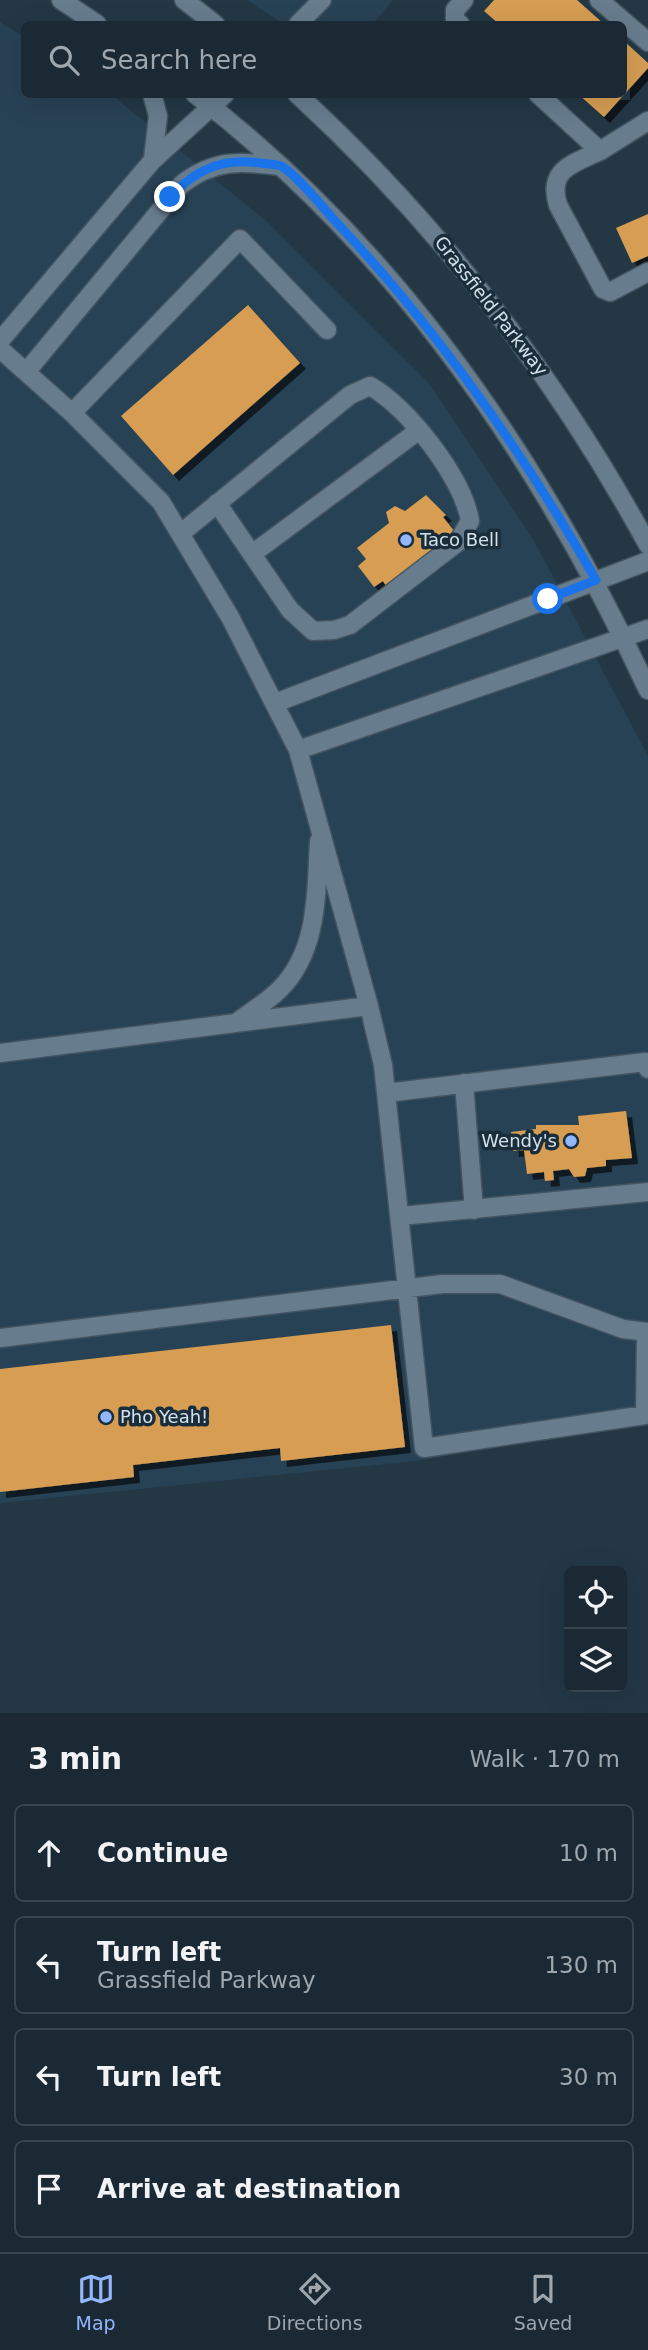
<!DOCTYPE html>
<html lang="en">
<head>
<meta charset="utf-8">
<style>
	:root { --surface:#1a2934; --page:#23313c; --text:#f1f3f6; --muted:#9fa6ac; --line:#38454f; --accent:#93b7fd }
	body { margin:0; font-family:"DejaVu Sans",sans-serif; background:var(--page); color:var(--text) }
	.controls { position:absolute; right:21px; bottom:21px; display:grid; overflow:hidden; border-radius:10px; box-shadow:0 7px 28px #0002 }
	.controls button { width:63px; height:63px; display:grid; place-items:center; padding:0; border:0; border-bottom:2px solid var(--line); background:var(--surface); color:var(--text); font:35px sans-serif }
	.stop { position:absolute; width:21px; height:21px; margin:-16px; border:5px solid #1a73e8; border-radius:50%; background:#fff }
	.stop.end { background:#1a73e8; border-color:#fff; box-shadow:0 2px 7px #0008 }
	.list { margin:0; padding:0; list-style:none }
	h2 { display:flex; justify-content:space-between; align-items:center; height:91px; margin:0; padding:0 28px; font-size:30px }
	h2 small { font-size:23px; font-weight:400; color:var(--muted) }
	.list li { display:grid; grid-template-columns:46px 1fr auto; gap:21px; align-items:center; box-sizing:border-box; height:98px; margin:0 14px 14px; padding:0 14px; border:2px solid var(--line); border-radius:10px }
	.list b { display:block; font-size:26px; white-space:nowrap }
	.list p { margin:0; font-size:23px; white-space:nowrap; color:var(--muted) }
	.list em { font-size:23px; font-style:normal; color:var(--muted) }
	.icon { flex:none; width:38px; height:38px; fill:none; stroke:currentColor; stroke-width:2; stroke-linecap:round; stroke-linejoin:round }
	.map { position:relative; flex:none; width:648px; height:1713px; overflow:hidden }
	.search { position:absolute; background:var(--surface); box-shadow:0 7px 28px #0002; left:21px; right:21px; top:21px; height:77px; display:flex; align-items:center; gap:18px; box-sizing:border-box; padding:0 24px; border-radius:10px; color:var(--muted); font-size:26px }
	.sheet { height:539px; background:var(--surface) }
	nav { display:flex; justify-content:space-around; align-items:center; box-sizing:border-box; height:98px; border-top:2px solid var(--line); background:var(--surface); font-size:19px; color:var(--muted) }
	nav a { display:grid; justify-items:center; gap:4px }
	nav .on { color:var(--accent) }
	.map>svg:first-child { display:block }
</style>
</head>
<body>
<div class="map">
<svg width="648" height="1713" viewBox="0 0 648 1713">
	<defs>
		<filter id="shadow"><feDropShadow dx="6" dy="6" stdDeviation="0" flood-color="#0009"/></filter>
	</defs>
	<rect width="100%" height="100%" fill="#233745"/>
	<path fill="#284255" d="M247,0h146l-20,24h-90z
		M0,22l24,15v57l88,1 153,125 164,163 104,156 115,217v664l-232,41 -416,42z"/>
	<path fill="#d69d53" filter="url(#shadow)" d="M494,0h83l27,24h-105l-15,-13z
		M624,41l24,22v5l-44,49 -26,-23h46z
		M648,214v42l-16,7 -16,-35z
		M248,305l52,58 -127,112 -52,-59z
		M426,495l20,20 -3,2 12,15 -69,54 -3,-5 -9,6 -16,-21 8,-7 -9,-11 32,-25 -3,-11 9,-6 10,5z
		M626,1111l6,47 -26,2v6l-19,2 -2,8 -11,1 -5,-8 -16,2 1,9 -9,1 -1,-9 -17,2 -3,-24 -11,1 -2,-19 25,-3v-4h43l-1,-9z
		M391,1325l14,122 -124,14 -1,-13 -147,17 1,12 -134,15v-123z"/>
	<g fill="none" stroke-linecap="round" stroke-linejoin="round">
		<g stroke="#435460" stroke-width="21">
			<path id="minor" d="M61,0l36,24
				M184,0l31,24
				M599,0l49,42
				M298,24l24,-24
				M460,24l-5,-4v-10l9,-10
				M152,94l6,22 -5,43
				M195,94c201,154 347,368 453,596
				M297,94c143,131 258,281 351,451
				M538,94l62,57 48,-30
				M600,151c-27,13 -53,18 -42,54l45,84 7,3 38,-20
				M0,341l153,-181 72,-66
				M0,349l72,64 89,89 69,115 68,133 71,256 -369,47
				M27,371l155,-187c32,-25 60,-23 98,-18
				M72,413l168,-174 87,91
				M180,534l170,-139 20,-9c38,21 93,92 100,135l-12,21 -108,83 -16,5 -21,1 -23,-21 -73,-107
				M252,554l166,-123
				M275,703l373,-142
				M298,750l350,-121
				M369,1006l14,59 41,383 221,-33 1,-83
				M236,1023c14,-11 31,-21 43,-33 40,-39 37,-98 40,-149
				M464,1083l10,127
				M386,1093l259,-31 3,7
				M401,1216l247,-24
				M0,1338l442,-54h58l123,45 25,3"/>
		</g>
		<use href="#minor" stroke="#677d8e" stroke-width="18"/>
	</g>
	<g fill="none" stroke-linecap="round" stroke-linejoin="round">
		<path stroke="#1a73e8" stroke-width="9" d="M170,197c26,-28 52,-39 90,-34 6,1 15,1 21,3 15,8 43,43 56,57 102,108 185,228 259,357l-48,19"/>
	</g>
	<g fill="#93b7fd" stroke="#192d3b" stroke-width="2.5">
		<circle cx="406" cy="540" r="7"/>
		<circle cx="571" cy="1141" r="7"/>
		<circle cx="106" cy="1417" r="7"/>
	</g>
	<g text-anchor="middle" stroke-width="7" stroke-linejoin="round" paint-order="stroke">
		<g font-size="18" fill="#d4e0e9" stroke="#192d3b">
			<text transform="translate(491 306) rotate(52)" y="6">Grassfield Parkway</text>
		</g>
		<g font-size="18" fill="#d4e0e9" stroke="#192d3b" text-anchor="start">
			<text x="420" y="546">Taco Bell</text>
			<text x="557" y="1147" text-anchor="end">Wendy's</text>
			<text x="120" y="1423">Pho Yeah!</text>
		</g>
	</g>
</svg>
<div class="controls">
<button><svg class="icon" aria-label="locate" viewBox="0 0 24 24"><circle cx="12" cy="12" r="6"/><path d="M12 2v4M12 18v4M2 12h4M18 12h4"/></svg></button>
<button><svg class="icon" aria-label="layers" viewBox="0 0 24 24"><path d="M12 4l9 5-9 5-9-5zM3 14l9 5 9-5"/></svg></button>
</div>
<div class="stop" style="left:548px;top:599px"></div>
<div class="stop end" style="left:170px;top:197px"></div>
<div class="search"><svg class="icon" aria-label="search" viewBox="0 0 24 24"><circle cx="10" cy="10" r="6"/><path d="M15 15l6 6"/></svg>Search here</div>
</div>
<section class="sheet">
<h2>3 min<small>Walk · 170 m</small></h2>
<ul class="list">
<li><svg class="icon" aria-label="ahead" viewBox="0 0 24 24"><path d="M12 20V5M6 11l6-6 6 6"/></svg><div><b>Continue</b></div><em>10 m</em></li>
<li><svg class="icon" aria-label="left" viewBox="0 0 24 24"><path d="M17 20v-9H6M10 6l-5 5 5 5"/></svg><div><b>Turn left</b><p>Grassfield Parkway</p></div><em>130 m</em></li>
<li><svg class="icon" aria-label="left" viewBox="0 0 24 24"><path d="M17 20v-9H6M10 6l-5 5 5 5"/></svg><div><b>Turn left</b></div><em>30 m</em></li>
<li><svg class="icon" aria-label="arrive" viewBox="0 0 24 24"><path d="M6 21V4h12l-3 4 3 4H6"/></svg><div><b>Arrive at destination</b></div></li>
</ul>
</section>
<nav>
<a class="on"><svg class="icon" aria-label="map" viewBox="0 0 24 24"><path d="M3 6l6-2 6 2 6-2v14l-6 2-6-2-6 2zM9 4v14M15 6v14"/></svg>Map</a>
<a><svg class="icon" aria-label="directions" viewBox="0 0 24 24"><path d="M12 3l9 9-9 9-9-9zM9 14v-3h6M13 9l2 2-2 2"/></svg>Directions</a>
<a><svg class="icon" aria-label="saved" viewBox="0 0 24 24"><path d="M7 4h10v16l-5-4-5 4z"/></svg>Saved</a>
</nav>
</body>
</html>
